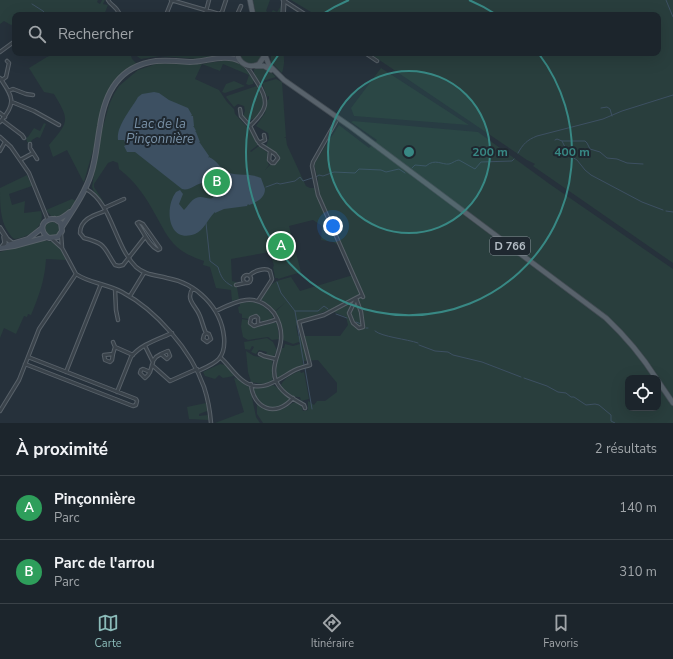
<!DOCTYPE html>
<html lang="fr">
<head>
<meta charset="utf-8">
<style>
	:root { --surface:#1c252c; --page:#252d34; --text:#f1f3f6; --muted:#a0a5a9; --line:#3a4248; --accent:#8bbbb9 }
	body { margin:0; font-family:"Nunito Sans",sans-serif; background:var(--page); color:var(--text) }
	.controls { position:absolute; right:12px; bottom:12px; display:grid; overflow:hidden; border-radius:8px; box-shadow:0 4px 16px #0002 }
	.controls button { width:36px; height:36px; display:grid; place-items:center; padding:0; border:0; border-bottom:1px solid var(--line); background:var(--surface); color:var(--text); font:20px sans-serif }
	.you { position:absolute; left:333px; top:226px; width:14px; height:14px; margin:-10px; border:3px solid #fff; border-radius:50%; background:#1a73e8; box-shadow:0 0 0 6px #1a73e833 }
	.badge { display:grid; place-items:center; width:26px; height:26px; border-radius:50%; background:var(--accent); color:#fff; font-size:13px; font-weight:700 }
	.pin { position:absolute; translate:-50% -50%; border:2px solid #fff; box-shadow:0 1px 4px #0006 }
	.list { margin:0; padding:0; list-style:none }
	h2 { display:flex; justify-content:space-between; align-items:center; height:52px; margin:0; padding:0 16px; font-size:17px }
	h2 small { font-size:13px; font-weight:400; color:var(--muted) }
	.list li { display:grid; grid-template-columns:26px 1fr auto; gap:12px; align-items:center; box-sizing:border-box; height:64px; padding:0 16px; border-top:1px solid var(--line) }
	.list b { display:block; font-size:15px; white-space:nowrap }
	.list p { margin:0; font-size:13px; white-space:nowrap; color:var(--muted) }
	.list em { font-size:13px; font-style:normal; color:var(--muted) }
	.icon { flex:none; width:22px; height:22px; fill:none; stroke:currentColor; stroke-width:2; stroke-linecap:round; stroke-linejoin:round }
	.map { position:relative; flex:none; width:673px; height:423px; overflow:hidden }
	.search { position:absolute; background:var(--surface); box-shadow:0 4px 16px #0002; left:12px; right:12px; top:12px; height:44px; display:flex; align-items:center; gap:10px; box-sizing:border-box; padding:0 14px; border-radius:8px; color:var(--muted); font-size:15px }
	.sheet { height:180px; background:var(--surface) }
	nav { display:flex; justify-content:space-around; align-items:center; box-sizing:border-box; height:56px; border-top:1px solid var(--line); background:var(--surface); font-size:11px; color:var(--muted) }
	nav a { display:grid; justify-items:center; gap:2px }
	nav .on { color:var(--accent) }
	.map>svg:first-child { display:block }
</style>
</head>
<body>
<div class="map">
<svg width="673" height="423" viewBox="0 0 673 423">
	<rect width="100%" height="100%" fill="#26313b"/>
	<path fill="#293e3d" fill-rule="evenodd" d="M0,0h98l-1,2 3,2 2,-4h3l-2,4 5,1 -4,10h-89v9l-4,1 -7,-4 -4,3z
		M253,0h17l-4,11 4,3 3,-4 4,2 4,-6 -1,9h-24z
		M291,0h382v263l-140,-97 2,-2 -8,-4 -158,-107h289v-38h-342z
		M54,53h76l2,6 5,5c-36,19 -37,49 -43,85l-1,1 -9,32 -1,-1 -16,-31 -14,7 -4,-12c20,-24 21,-24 5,-51l-10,-2 -15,-24 18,-11 7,-3z
		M138,53h91l-15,5 -16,1 -38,-3 -19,3 -7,-5z
		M240,53h24c-4,14 -21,15 -24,0z
		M271,53h12c2,7 1,13 -1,20l-11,-11z
		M228,59c12,3 19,8 26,20l-1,5 -4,1 -3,-1 3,-9 -26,-11 -3,7 -18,-7 -7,15 24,11 8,12 7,7 1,5 14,15 9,16 -8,6 1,1 8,-6 9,7 -1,7 2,5 -4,5 6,-6 6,-1 2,-4 -3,-5 -10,-8 3,-8 -1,-5 -12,-7 9,-13 2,-13 2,-1v-3l-2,1 -5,-14 14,-4 6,3 4,55 -2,1h2l1,7 19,41 4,2h7l1,-8 -4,-16 25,-39 30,23 8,-8 -26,-18 2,-1 125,11 73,53 122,84v154h-410l-6,-9v-11c9,7 17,10 28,5 4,-2 6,-5 11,-6l5,3 2,6 5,-1v-9l6,4 3,-4h8l12,-9v-9l-19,-23 -15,1 -1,-5 1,9 -10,4 -13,9 -3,-1 -1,-11 6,-18h2l1,-4 8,2 7,-2 -1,-2 -6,2 -10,-4 -1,-13 -7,-15 11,-10 -11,9 -14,-12c12,-17 10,-17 30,-22l9,14 53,-16 -12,-28 -8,-5 -12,-2 1,-14 -9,-6 -24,6 12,46 -23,7v-1h-3l-2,-11 1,-1 -4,-14 -39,7 1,22 4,1 3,17 -7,2 -1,-11 -15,-2 -6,-21 -7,-2 1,-4c-9,-3 -19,-7 -27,-14 -10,-9 -15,-21 -22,-33 -9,-17 -20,-33 -36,-45l-1,-6 -5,-2 -5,2 -14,21v3l11,17 -11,-12 -2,-5 8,-49 9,-33 5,-11 5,-8 19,-16 18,-6h46l19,-3zM329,310l17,7 2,8 -8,11h-42l-2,-10 12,-8zM628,378h30v30h-30z
		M263,67l7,4 6,6 -17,5 -5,-9v-4z
		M381,68l88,57 -115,-9 -3,-8z
		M234,81l11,5 -20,7 -3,-1 4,-8z
		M257,86c3,5 6,10 7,16 0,11 -10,24 -21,14l2,-5 -1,-5 -6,-2 -4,3 -8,-10 1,-1z
		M44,123l2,1 -6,14 -3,-1 -5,3 -2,4 -3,-2 -1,-4 2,-1 6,-9 6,3z
		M27,175l5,11 -23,8 3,11 13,-4 -1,12 17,-2c5,16 -14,27 -27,28 -14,-13 -14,-32 -14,-51z
		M72,199l4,2c-6,7 -13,19 -24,16l-6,-7z
		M45 229a7 7 0 1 1 14 0a7 7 0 1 1-14 0Z
		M41,240l13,2 6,6 6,12 -20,-1c-1,20 -7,37 -15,56l-3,-1 -1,3 -3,-1 -8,18 -12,-6 -4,10v-86z
		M249,302c11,0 18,6 24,14l-1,3 -9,3c-5,-4 -9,-12 -14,-3l-7,-1v-4l-3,-1 -1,-6 2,-1v-3z
		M242,319l6,1c3,15 20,1 29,3l2,16 -7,1 -4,-3 -20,3 -5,-3 -2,-10z
		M267,338l6,4 4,8 -3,6 -2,1 -7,-1 2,-4 -8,-2 -3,4 -5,-2 3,-5 -2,-1 -2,4 -5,-1 -1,-7z
		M246,351l8,5 18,3c1,3 1,19 0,23l-10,2 -11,-2 -3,-10z
		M220,364l6,1 8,11 -11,2 -4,-3 -4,4 -10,-3 -2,-4z
		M300,371l1,2 3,-1 5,27 -8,2 -1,-4c-8,1 -15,-6 -19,-12 3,-7 13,-12 19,-14z
		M234,378l4,1 12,9 6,29 4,6h-45l29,-11z
		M273,385c4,2 11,9 16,12v4l-6,5 -14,2 -13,-9 -4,-10 1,-2 9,1z
		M206,403l2,9 -1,-1 -8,3v2l9,-1 1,5 -20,-1 -2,-12z"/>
	<path fill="#3d5062" d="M154,92l5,1 10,7 19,8 4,7 -1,1h2l1,10 -1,1h1l2,4 -1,1h1l4,10 -1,1h1l9,13 -1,2 1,-1c9,4 12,13 20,16 11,3 22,0 32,5l4,11c0,9 -8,13 -16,16l-1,-1 -1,2 -23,3 -9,4 -1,-1v1c-6,6 -10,17 -19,21 -27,10 -31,-26 -19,-42l4,-2 3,4 -4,10 5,6c3,-3 7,-10 12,-12 8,-4 17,7 20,-6 -1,-4 -3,-5 -6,-7 -11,-7 -18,7 -28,4l-47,-37h-8l-3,-6 2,-1 -2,-5h-6c-2,-14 14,-32 20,-43l4,-3z"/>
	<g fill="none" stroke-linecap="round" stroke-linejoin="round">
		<path stroke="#3d5062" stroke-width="1" d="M666,0l7,17
			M32,4l11,7 4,4
			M601,108l6,-1 3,2 2,7
			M555,140l2,-1 5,2h23l2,2 3,6 10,3 7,6 10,1 10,4 16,1
			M562,141l7,14 8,5 8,10 6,5 51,27 21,8
			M518,153c5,-9 9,-13 19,-17l66,-17 19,-8 51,-16
			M412,168l3,-3 11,1c9,-8 16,-1 23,-2 4,-1 7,-4 10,-4l16,9 6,-7 31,-1 2,-2
			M316,177l3,-2 4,1 11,-4 21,1 4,-4 22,1 5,2 13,-3 6,4
			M266,187l11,-4 3,1 15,-3 5,-4 3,4 9,-3
			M666,211l7,1
			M206,223l4,38 8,6c3,10 5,14 14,19
			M277,282l4,11 14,18 9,54
			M295,311h23l6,-5 4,3
			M336,314l11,4
			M356,322l5,2
			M366,328h2
			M375,331c7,6 32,8 43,12
			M419,345l16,6 13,1 5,3 29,7 39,15
			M305,368l7,41
			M524,378l23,8 11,6 8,1 5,4h3l12,8 9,-1 4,1 12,10v6l4,2"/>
		<g stroke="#586169" stroke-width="4.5">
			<path id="minor" d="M108,0c3,6 8,5 12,15
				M171,0l48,14 3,-2 4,-12
				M283,0l23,15
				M166,15l6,-15
				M205,15l4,-15
				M237,15l4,-9
				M0,52l15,-11
				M365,53l12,8
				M246,66c4,4 7,10 11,16 13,20 10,28 -7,44
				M0,78c13,19 17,25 0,44
				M2,80l4,-3 3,-14 -2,-2
				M8,91l5,-2 13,5 7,1
				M12,102l22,9 25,14
				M240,109l1,7 9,10 7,14 4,5 14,9 3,4 -4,5h-2l-3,-3 1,-9
				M0,113l5,4
				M338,118l-25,44 -1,4 6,29 45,102
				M2,120l20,15 2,3
				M0,137l11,10 18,26 19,47
				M259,143l6,-3 -1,-5
				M30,144v4l7,11
				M0,151l5,-9
				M20,160l13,-7
				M86,189c26,14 28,56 50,78 9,8 20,8 31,11 29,5 54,29 57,59 2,22 -8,26 -26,34
				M104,208l20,-9
				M105,211c-11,4 -25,8 -25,22l4,5c23,6 19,9 31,27l4,1 4,-1 22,-28
				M139,222l4,2 17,24v1l-2,1c-10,-5 -14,-18 -21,-27z
				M61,234l1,13
				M52,239l10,9 14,26c13,9 31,10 46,18 34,18 69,58 82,95 4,12 6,24 7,36
				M243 279a4 4 0 1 1 8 0a4 4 0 1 1-8 0Z
				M250,275c4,-4 15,-8 20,-4l2,8 -1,2 -13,20
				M236,285l9,-2
				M193,288c-8,11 2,17 6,26 3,6 4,13 7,19l-2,2 -1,4 4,3 4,-3 -2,-5 -3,-1
				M115,289l1,21 2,10
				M130,296l14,-23
				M356,299l-7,14 4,10 6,5 4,-1 -2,-15 -5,-14 6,-3
				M216,311c20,-10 41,-20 58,2 5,8 8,17 7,27 -1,14 -11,26 -5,41 5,12 18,18 28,24l1,3
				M258,323v-5l-2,-2 -5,2 -1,5 4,3c7,-3 15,-3 23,-7
				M113,342l2,5
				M145,346l8,16 -3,10 -7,-3 -2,1 -1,3 5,5 3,-3 2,-3
				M113,354l-1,6 -2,2 -5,-2 -1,-5 9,-1 2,-7 18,8
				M260,354l4,2 12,3
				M221,358c7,6 13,16 21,22 18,15 35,0 51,-9 5,-3 11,-4 17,-6l-11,-43 25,-7 32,-17
				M153,361l3,-4 5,-3 6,5 3,-3 -2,-5 -7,3
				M25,364l108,42 3,-1 1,-4 -1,-2 -108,-42
				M152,365l18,16 27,-12
				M66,372l35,-88
				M251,384c2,25 25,34 42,14
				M117,392l14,-35c10,-13 28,-18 41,-24
				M0,411l19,-31 20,-51 37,-55"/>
		</g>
		<g stroke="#586169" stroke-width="5.5">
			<path id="tertiary" d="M283,15l1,-15
				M0,228l7,11 5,4
				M2,247l3,-4 -1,-6"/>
		</g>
		<g stroke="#586169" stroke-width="6">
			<path id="secondary" d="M55,219l6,4 1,8 -4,6 -9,1c-7,-4 -10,-14 -1,-18 4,-2 7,0 10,-1 5,-1 9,-5 12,-7
				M62,227c11,-17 23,-34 29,-53 5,-15 6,-32 9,-48 5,-34 19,-60 56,-65 11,-1 23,0 34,1 16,0 35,-9 50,-1
				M8,245l20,-6 14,-11
				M0,248l14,-2 33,-9"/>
		</g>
		<g stroke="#434c54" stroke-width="6">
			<path id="primary" d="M250,0l3,15
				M237,53c2,11 12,16 22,11l6,-9
				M265,55l4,10 15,15 67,47 255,191c19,18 36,38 50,60
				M256,66h8l7,4
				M658,381l15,22"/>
		</g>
		<use href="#minor" stroke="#3a434b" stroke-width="2.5"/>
		<use href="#tertiary" stroke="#3a434b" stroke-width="3.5"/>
		<use href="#secondary" stroke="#48525e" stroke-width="4"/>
		<use href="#primary" stroke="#58626b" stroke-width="4.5"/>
	</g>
	<circle cx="409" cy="152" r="81" fill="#388884" fill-opacity=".12"/>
	<g fill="none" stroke="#388884" stroke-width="2">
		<circle cx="409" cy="152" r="81"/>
		<path d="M321 15A163 163 0 0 1 349 0M469 0A163 163 0 0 1 497 15M539 54A163 163 0 1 1 279 54"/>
	</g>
	<g text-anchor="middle" stroke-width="4" stroke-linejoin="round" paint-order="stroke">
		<rect fill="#1f2830" stroke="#889199" stroke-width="1" x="490" y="237" width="40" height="18" rx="3"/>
		<g font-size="11" font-weight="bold" fill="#b5bec6">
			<text x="510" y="250">D 766</text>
		</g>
		<g font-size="13" font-style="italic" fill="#7991a7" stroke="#1f2830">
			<text x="160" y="128">Lac de la<tspan x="160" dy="15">Pinçonnière</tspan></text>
		</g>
	</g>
	<circle cx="409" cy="152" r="6" fill="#388884" stroke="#1f2830" stroke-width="2"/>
	<g font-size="12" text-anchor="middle" font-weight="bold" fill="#388884" stroke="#1f2830" stroke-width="4" stroke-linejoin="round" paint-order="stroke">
		<text x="490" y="156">200 m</text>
		<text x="572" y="156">400 m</text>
	</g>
</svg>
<div class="controls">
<button><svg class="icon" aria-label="locate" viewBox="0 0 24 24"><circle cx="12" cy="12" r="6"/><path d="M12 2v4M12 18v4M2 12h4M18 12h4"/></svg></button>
</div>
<div class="you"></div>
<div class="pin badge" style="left:281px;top:246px;background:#2e9e5b">A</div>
<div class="pin badge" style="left:217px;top:182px;background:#2e9e5b">B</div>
<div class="search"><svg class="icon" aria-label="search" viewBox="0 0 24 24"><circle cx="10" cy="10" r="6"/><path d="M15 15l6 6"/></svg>Rechercher</div>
</div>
<section class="sheet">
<h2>À proximité<small>2 résultats</small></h2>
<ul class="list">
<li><span class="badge" style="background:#2e9e5b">A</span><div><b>Pinçonnière</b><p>Parc</p></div><em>140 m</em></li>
<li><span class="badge" style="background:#2e9e5b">B</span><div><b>Parc de l'arrou</b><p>Parc</p></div><em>310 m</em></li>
</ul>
</section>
<nav>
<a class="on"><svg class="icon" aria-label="map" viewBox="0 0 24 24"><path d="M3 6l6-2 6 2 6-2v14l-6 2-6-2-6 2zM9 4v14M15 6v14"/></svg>Carte</a>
<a><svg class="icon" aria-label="directions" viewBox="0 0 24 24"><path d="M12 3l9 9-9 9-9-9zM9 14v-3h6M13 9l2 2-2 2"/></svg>Itinéraire</a>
<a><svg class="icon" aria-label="saved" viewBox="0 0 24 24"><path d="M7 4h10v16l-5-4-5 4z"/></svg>Favoris</a>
</nav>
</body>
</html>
